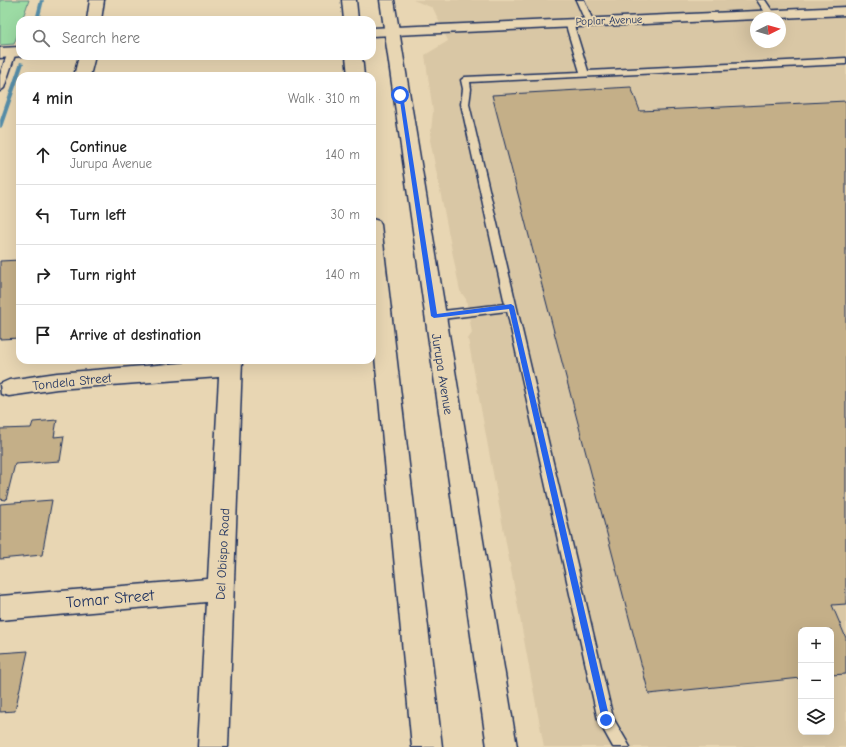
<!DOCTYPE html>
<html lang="en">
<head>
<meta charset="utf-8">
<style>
	:root { --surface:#fff; --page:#f2f2f2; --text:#222; --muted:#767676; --line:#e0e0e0 }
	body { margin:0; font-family:"Comic Neue",sans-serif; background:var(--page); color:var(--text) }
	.controls { position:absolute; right:12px; bottom:12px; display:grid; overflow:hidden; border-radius:8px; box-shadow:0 4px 16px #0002 }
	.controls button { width:36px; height:36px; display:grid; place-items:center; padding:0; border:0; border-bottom:1px solid var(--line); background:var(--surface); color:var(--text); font:20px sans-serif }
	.compass { position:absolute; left:750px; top:12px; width:36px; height:36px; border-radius:50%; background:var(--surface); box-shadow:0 4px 16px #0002; rotate:85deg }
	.stop { position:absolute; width:12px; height:12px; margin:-9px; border:3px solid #2563eb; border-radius:50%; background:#fff }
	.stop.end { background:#2563eb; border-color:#fff; box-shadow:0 1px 4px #0008 }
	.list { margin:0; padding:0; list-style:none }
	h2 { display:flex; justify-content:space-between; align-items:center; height:52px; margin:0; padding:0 16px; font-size:17px }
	h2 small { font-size:13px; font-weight:400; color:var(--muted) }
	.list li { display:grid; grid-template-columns:26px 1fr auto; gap:12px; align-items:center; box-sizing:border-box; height:60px; padding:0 16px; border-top:1px solid var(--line) }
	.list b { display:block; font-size:15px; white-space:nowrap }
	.list p { margin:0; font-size:13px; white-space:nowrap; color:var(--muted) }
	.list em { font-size:13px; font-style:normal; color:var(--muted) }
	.icon { flex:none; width:22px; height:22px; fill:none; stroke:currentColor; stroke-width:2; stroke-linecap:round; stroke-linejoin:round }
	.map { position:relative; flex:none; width:846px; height:747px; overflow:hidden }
	.search { position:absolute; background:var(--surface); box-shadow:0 4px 16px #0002; left:16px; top:16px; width:360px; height:44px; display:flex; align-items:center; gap:10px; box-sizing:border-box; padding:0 14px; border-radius:12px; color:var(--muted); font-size:15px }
	.panel { position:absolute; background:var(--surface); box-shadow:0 4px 16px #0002; left:16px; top:72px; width:360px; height:292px; border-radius:12px }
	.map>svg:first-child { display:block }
</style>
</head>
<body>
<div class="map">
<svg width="846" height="747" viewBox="0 0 846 747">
	<rect width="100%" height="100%" fill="#e8d6b3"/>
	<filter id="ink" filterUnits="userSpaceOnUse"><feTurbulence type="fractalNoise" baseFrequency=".025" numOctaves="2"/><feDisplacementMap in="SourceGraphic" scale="8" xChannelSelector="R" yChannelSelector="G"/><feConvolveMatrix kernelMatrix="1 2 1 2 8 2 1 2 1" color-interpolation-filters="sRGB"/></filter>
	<g filter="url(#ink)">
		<path fill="#d9c7a5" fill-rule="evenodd" d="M413,0h433v747h-302l-76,-408 4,-6 -6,-34 -6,-8 -30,-151 3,-28 -8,-57 23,-14 -15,-33zM756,18h24v24h-24zM801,630h30v102h-30z"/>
		<path fill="#9cdba4" stroke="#5c8581" d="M0,0h29l-7,20h-2v7l-6,17 -14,1z"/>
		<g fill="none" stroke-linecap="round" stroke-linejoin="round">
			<path fill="#568da8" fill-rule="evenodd" d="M40,0h4l-5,20h-4z
				M20,62l4,1 -22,64 -2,1v-8z"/>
		</g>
		<path fill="#c4af88" stroke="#1b2f5e" d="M631,87l9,24 206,-10v503l-14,1 14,33v36l-15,1v-45h-30v48l-152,16 -157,-599z
			M20,260v78l-20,1v-78z
			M57,420l-3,17 10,-1 -4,25 -45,3 -9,36 -6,-1v-70l31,-1 2,-6z
			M52,500l-10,55 -42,4v-55z
			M28,651l-13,60 -15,1v-59z"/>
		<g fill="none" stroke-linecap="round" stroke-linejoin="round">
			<g stroke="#1b2f5e" stroke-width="3">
				<path id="service" d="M576,0h8l9,21 -1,2h-6z
					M757,0h8l10,15 -1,2h-6z
					M566,20l7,2 15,49 258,-13v6l-376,18 1,7 -2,15 144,614 17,29h-17l-15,-27 -91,-409 -73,9 -6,-4 6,-4 71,-8 -44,-200 2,-15 -2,-9 4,-3 115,-5 -15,-50z
					M12,49l4,3 -12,36 -4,3v-16l8,-23z"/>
			</g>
			<g stroke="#1b2f5e" stroke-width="3">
				<path id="minor" d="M90,0h14l-3,20h-14z
					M79,56h16l-5,20h-16z
					M220,360h22l-14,387h-30l8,-145 -206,18v-24l208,-17 11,-202 -162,12 -48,7 -8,-2 -1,-10 9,-4 48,-7z"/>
			</g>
			<g stroke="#1b2f5e" stroke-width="3">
				<path id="tertiary" d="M846,7v8l-474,21v-8z
					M20,47v9h2l-22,2v-10z"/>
			</g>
			<g stroke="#1b2f5e" stroke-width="3">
				<path id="primary" d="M342,0h14l2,20h-14z
					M380,0h14l123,747h-30z
					M346,56h16l2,20h-16z
					M372,219l7,2 2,4 61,522h-30l-40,-422z"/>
			</g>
			<use href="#service" fill="#e8d6b3" fill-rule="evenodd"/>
			<use href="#minor" fill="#e8d6b3" fill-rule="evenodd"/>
			<use href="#tertiary" fill="#e8d6b3" fill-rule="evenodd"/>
			<use href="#primary" fill="#e8d6b3" fill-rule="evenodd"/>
		</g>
	</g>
	<path fill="#2563eb" d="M399,94l4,1 34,219 74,-10 3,2 96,414 -4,4 -4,-4 -93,-411 -75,9 -3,-2z"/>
	<g text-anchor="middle" stroke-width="3.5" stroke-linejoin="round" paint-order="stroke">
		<g font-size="11" fill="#1b2f5e" stroke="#e8d6b3">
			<text transform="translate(609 20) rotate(-2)" y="4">Poplar Avenue</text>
		</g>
		<g font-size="13" fill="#1b2f5e" stroke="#e8d6b3">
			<text transform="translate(443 374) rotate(81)" y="5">Jurupa Avenue</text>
			<text transform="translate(72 381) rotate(-6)" y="5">Tondela Street</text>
			<text transform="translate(222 554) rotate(-87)" y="5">Del Obispo Road</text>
		</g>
		<g font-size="16" fill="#1b2f5e" stroke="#e8d6b3">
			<text transform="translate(110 598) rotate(-5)" y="6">Tomar Street</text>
		</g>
	</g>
</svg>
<div class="controls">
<button>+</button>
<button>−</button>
<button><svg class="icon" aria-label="layers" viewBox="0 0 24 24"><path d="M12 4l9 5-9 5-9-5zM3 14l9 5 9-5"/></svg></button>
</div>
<svg class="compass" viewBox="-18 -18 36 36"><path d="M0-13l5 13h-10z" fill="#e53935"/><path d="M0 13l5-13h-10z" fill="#767676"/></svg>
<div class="stop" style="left:400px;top:95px"></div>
<div class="stop end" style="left:606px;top:720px"></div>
<div class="search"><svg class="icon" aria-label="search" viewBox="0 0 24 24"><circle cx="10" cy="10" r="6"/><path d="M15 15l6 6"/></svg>Search here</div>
<section class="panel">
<h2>4 min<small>Walk · 310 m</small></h2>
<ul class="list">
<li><svg class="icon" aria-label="ahead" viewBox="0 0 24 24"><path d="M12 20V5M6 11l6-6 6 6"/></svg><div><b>Continue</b><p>Jurupa Avenue</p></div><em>140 m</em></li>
<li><svg class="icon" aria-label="left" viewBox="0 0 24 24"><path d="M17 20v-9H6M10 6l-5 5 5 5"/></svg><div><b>Turn left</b></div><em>30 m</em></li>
<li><svg class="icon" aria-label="right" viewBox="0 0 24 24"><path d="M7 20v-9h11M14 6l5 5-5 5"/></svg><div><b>Turn right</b></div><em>140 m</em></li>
<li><svg class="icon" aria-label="arrive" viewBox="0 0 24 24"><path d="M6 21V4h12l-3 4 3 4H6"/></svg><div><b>Arrive at destination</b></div></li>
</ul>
</section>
</div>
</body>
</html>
